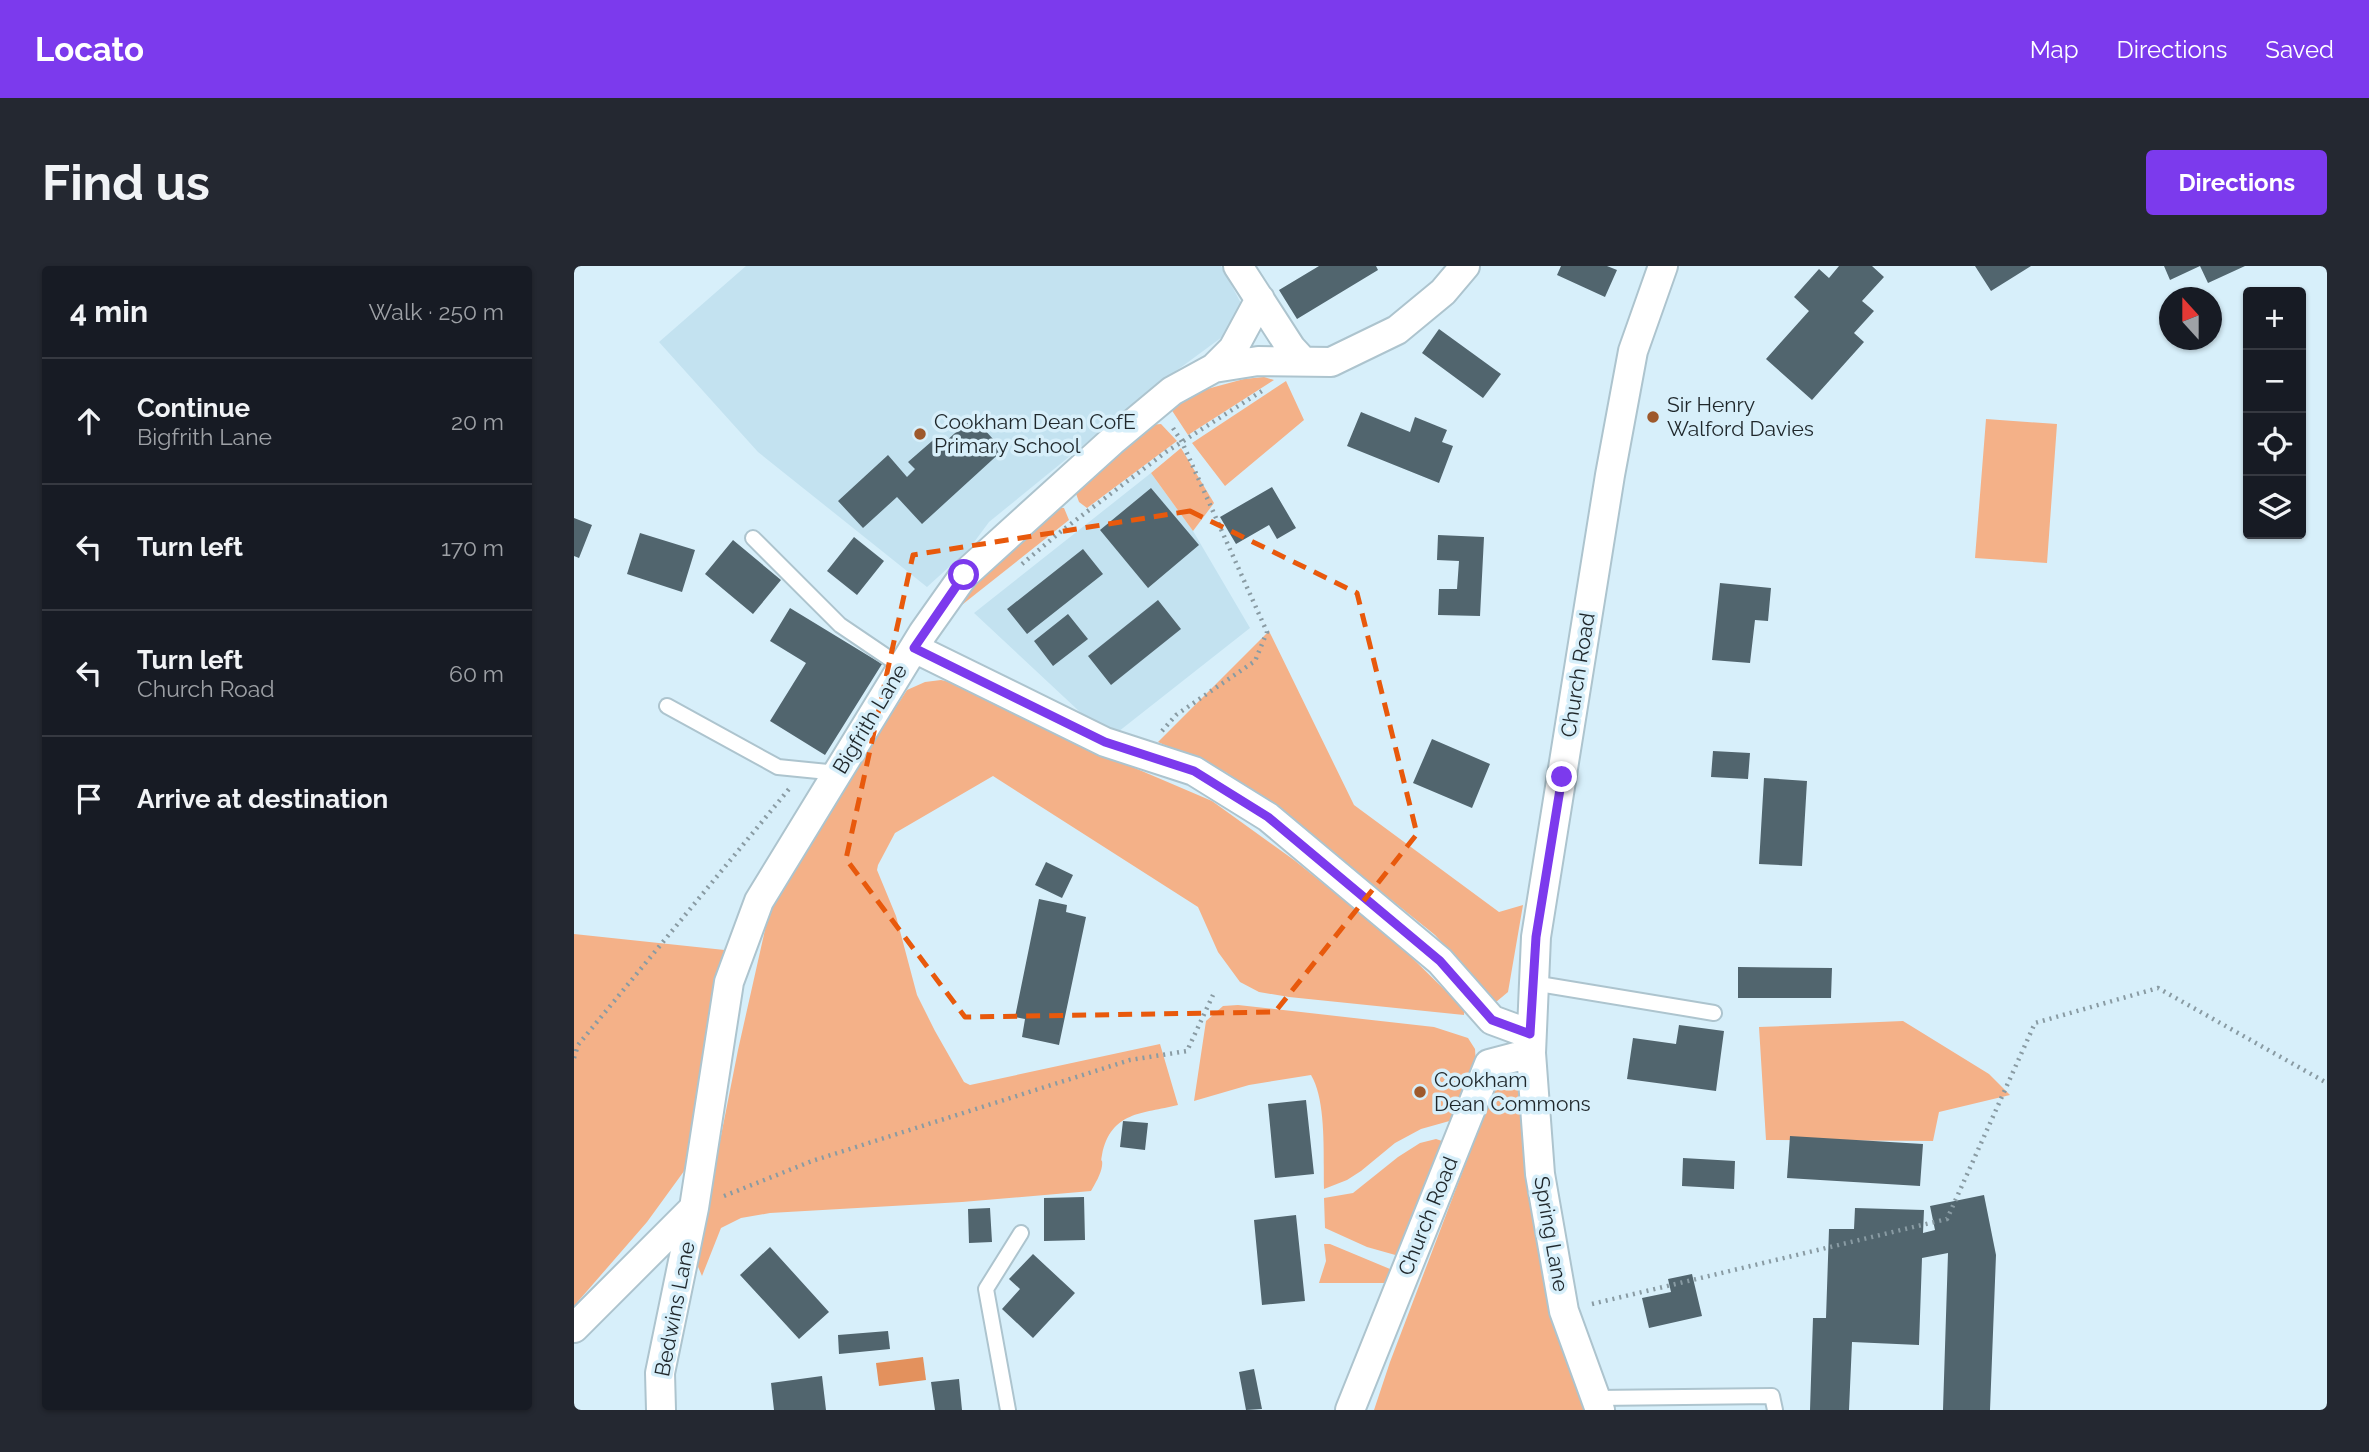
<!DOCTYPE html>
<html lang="en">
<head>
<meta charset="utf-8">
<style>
	:root { --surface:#171b24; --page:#242831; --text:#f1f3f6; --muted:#9ea1a6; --line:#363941; --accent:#7c3aed }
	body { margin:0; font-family:Raleway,sans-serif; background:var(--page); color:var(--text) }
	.controls { position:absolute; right:21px; top:21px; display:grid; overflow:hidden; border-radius:7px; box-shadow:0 2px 5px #0004 }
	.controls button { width:63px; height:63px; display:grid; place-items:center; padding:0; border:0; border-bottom:2px solid var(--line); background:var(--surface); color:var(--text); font:35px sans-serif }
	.compass { position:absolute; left:1585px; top:21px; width:63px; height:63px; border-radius:50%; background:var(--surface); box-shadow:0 2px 5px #0004; rotate:339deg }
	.stop { position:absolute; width:21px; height:21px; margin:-16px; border:5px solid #7c3aed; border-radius:50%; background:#fff }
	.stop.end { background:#7c3aed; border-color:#fff; box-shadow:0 2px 7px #0008 }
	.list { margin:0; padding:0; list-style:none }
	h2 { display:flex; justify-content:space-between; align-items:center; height:91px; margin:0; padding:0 28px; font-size:30px }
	h2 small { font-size:23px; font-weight:400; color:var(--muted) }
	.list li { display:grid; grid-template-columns:46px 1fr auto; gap:21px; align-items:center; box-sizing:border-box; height:126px; padding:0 28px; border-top:2px solid var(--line) }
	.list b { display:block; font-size:26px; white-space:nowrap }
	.list p { margin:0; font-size:23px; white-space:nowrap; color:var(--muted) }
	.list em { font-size:23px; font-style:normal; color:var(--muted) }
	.icon { flex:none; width:38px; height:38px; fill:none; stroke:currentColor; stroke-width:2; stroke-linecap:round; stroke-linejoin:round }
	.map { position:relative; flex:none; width:1753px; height:1144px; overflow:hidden; border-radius:7px }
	header { display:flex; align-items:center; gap:42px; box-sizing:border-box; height:98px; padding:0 35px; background:var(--accent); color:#fff }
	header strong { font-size:33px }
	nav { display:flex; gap:38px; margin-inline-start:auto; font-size:24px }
	.intro { display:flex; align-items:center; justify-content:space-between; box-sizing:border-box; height:168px; padding:0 42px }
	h1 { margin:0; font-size:49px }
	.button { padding:18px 32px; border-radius:7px; background:var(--accent); color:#fff; font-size:24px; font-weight:700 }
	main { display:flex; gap:42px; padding:0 42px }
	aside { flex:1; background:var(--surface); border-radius:7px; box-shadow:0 2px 5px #0004 }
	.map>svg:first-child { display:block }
</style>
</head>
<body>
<header>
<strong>Locato</strong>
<nav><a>Map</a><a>Directions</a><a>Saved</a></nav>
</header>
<div class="intro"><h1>Find us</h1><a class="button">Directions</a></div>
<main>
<aside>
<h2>4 min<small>Walk · 250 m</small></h2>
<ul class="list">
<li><svg class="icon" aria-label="ahead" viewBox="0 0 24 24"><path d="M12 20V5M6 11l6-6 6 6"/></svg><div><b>Continue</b><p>Bigfrith Lane</p></div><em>20 m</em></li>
<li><svg class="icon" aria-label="left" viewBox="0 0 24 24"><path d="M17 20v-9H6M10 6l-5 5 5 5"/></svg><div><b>Turn left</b></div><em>170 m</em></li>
<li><svg class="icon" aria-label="left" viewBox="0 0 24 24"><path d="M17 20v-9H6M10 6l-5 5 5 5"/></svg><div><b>Turn left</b><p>Church Road</p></div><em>60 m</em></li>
<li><svg class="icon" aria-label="arrive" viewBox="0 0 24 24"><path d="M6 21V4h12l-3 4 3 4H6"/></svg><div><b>Arrive at destination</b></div></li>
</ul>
</aside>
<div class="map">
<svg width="1753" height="1144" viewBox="0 0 1753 1144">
	<rect width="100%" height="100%" fill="#d7effa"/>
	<path fill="#c3e2f0" d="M172,0h475l21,39 -9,24 -72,53 -172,140 -20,27 -42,38 -169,-135 -99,-110z
		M577,207l42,58 57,97 -141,111 -135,-126z"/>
	<path fill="#f4b188" d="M690,111l10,3 -86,55 -17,-26 25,-17 48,-13z
		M712,115l18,39 -79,66 -33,-43z
		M1412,153l71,5 -10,139 -72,-5z
		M587,158l16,17 -90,67 -8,-6 -5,-14 76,-63z
		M607,182l33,55 -21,28 -42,-58z
		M478,241l12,1 5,12 -130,103 10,-18z
		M695,365l85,174 145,107 24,-7 -15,87 -12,10 -61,-67 -133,-107 -75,-55 -69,-31z
		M367,414l34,8 106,57 131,56 82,59 101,81 69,68v6l-175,-18 -30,-5 -19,-10 -22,-30 -20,-45 -205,-131 -98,57 -17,32 -1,5 19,46 21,79 18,36 29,51 6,3 190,-41 18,61c-36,9 -67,6 -76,50 -2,10 1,1 0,11 -1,8 -7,18 -11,25l-129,11 -192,11 -29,5 -20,10 -19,48 -6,-14 42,-212 29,-129 11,-41 69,-98 60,-92 18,-8z
		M0,668l160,17 -47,216 -40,55 -73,84z
		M664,739l196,22 34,11 7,11 1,16 -23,55 -32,9 -26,14 -34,28 -14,9 -23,9c-1,-30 3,-88 -13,-114l-62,10 -55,16 12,-80 17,-15z
		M1329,755l86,53 21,21 -71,17 -6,29 -167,-1 -7,-113z
		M935,811l11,10 25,199 39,124h-210l16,-48 107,-281z
		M862,873l12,4 -42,115 -39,-11 -42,-19 -1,-30 29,-5 45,-36 22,-14z
		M750,978h6l60,25 8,6 -8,8h-71l7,-22z"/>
	<path fill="#e3915d" d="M349,1091l3,23 -47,6 -3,-23z"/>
	<path fill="#51656e" d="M745,0h57l2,4 -81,49 -18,-29z
		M987,0h46l10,4 -12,27 -48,-22z
		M1265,0h33l12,11 -22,24 12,10 -20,22 10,9 -52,58 -46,-41 43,-48 -15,-14 25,-28 10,9z
		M1401,0h56l-40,25z
		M1590,0h81l-37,17 -8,-17 -30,14z
		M865,63l62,45 -18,24 -61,-45z
		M787,146l49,20 5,-15 32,13 -5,12 11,4 -14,37 -92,-37z
		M399,151l30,33 -81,74 -25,-27 -34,31 -25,-27 50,-46 19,22 8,-8 -7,-7 31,-27 6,7z
		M698,221l24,41 -19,11 -8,-14 -33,19 -16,-27z
		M577,222l48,57 -51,43 -48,-58z
		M0,252l18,7 -13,33 -5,-2z
		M66,267l55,17 -13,42 -55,-18z
		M864,269l46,2 -4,79 -42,-1 1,-26h18l2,-28 -22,-1z
		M280,271l30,24 -27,34 -30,-24z
		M159,274l48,40 -28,34 -48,-40z
		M509,283l20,25 -76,60 -20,-25z
		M1146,317l51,5 -3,33 -13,-1 -5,43 -38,-3z
		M584,334l23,29 -70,56 -23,-29z
		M216,342l92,56 -57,91 -55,-34 36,-58 -36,-22z
		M494,348l20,25 -35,27 -19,-25z
		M858,473l58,25 -18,44 -59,-25z
		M1139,485l37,2 -2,26 -37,-2z
		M1190,512l43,3 -5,85 -43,-2z
		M472,596l27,13 -11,23 -27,-13z
		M465,633l28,6 -1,7 20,5 -27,128 -37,-8 3,-18 -10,-2z
		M1164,701l94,1 -1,30h-93z
		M1105,759l45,6 -8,60 -89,-12 6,-41 43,6z
		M732,834l8,74 -39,4 -7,-74z
		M549,855l25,2 -3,27 -25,-3z
		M1216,870l133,8 -3,42 -133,-8z
		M1109,892l52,3 -1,28 -52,-3z
		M1410,929l12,60 -6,155h-47l5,-157 -26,5 -3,87 -67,-3 -3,68h-39l3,-92h13l3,-89h25l1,-21 69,2 -1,23 12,-3 -5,-24z
		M510,931l1,43 -41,1v-43z
		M416,942l2,34 -23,1 -1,-34z
		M722,949l9,86 -43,4 -8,-85z
		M196,981l59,65 -30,27 -59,-64z
		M459,988l42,39 -42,45 -31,-29 18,-20 -11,-10z
		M1118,1008l10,42 -53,12 -7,-30 29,-6 -3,-13z
		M314,1065l2,18 -51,5 -1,-19z
		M680,1103l8,40 -16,1 -7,-38z
		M248,1110l4,34h-52l-3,-27z
		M385,1113l3,31h-27l-4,-28z"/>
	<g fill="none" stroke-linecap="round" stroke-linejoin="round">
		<g stroke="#adc4ce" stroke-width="18">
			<path id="service" d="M179,272l87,87 62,42
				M93,440l111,61 60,6
				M959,717l181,30
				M1022,1132l176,-2 3,14
				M434,1144l-22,-121 35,-56"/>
		</g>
		<g stroke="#adc4ce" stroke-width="32">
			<path id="minor" d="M664,0l53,82 12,13
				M640,102l19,-19 27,-50
				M340,382l191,94 89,29 74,46 172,144 52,59 38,14
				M957,787l9,121 24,137 36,99
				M0,1062l120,-120 35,-226 30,-81 164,-268 41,-58 148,-134 60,-50 42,-23 44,-7 73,1 66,-32 46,-38 22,-26
				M87,1144l-1,-37 34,-165
				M776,1144l139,-346 42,-11 5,-116 74,-462 23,-124 30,-85"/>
		</g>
		<path stroke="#899ba3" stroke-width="4.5" stroke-dasharray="2 5" stroke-linecap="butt" d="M448,298l42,-35 102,-77 99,-63
			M588,465l14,-16 79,-54 12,-29 -85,-190 -11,-17
			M0,792l4,-13 211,-256
			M150,930l88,-35 318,-101 57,-9 26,-56
			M1018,1038l355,-85 88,-196 123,-35 169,95"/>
		<use href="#service" stroke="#fff" stroke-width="14"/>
		<use href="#minor" stroke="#fff" stroke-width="28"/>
	</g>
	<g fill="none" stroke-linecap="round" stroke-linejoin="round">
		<path stroke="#7c3aed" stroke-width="9" d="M390,309l-50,73 191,94 89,29 74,46 172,144 52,59 38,14 6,-97 26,-160"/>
	</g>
	<path fill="none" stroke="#e8590c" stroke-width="5" stroke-dasharray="14 9" stroke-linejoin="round" d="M616,245l167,82 60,241 -142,178 -310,5 -119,-158 67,-304z"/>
	<g fill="#9e592c" stroke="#d7effa" stroke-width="2.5">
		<circle cx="1079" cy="151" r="7"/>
		<circle cx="346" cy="168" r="7"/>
		<circle cx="846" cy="826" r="7"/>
	</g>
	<g text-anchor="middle" stroke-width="7" stroke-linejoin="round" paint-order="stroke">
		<g font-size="21" fill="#1f272b" stroke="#d7effa" text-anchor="start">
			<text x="1093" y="146">Sir Henry<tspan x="1093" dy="24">Walford Davies</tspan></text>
			<text x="360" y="163">Cookham Dean CofE<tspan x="360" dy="24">Primary School</tspan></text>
			<text x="860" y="821">Cookham<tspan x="860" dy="24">Dean Commons</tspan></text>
		</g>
		<g font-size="21" fill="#1f272b" stroke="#d7effa">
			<text transform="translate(1004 409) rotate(-81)" y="7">Church Road</text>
			<text transform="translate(296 453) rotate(-59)" y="7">Bigfrith Lane</text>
			<text transform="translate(854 950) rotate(-68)" y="7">Church Road</text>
			<text transform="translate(977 968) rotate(80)" y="7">Spring Lane</text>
			<text transform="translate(101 1043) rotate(-79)" y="7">Bedwins Lane</text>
		</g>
	</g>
</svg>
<div class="controls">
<button>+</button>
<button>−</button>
<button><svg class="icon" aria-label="locate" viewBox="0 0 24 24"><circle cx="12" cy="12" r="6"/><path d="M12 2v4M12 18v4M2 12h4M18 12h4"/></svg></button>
<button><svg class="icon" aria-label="layers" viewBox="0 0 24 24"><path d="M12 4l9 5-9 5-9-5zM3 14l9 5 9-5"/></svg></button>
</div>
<svg class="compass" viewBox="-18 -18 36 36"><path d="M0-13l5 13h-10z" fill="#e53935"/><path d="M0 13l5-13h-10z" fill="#9ea1a6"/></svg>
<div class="stop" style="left:390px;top:309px"></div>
<div class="stop end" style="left:988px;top:511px"></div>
</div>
</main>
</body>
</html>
